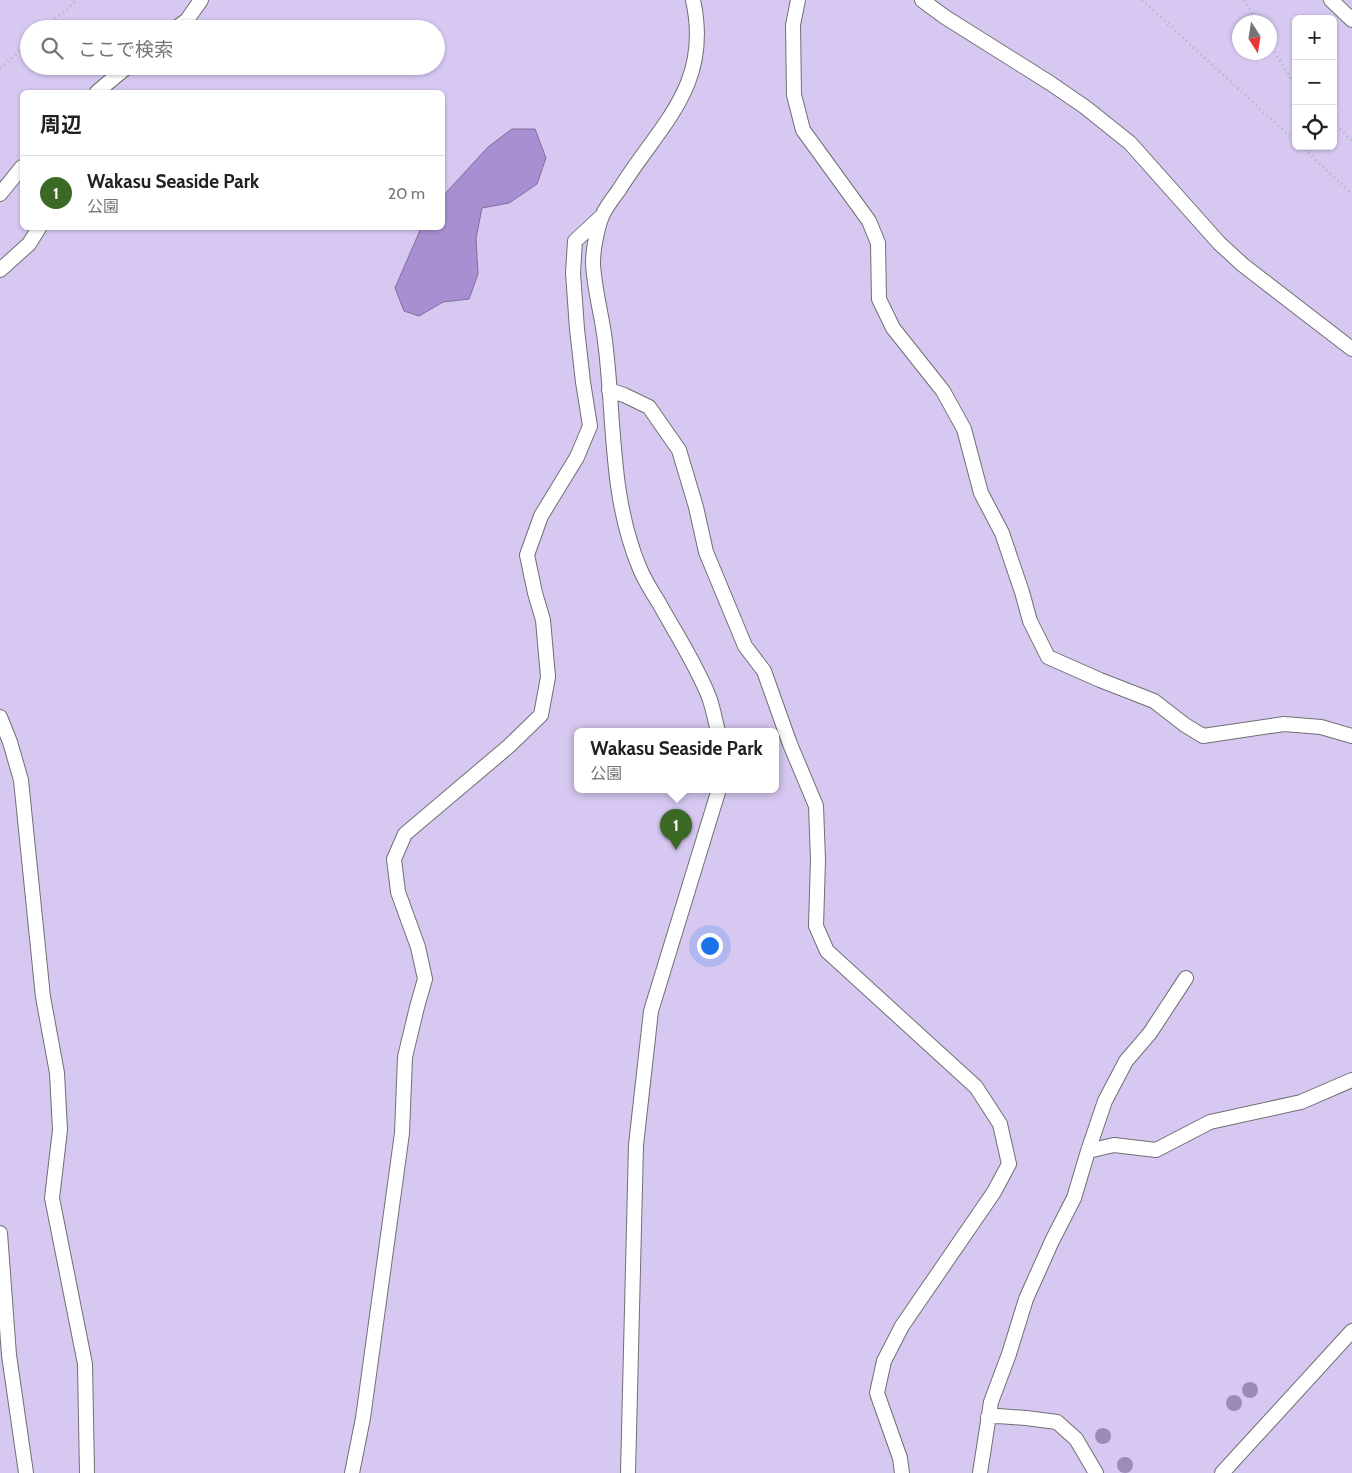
<!DOCTYPE html>
<html lang="ja">
<head>
<meta charset="utf-8">
<style>
	:root { --surface:#fff; --page:#f6f6f6; --text:#202124; --muted:#757577; --line:#e0e0e0; --accent:#3c6826 }
	body { margin:0; font-family:Cabin,"Noto Sans JP",sans-serif; background:var(--page); color:var(--text) }
	.controls { position:absolute; right:15px; top:15px; display:grid; overflow:hidden; border-radius:8px; box-shadow:0 1px 4px #0004 }
	.controls button { width:45px; height:45px; display:grid; place-items:center; padding:0; border:0; border-bottom:1px solid var(--line); background:var(--surface); color:var(--text); font:25px sans-serif }
	.compass { position:absolute; left:1232px; top:15px; width:45px; height:45px; border-radius:50%; background:var(--surface); box-shadow:0 1px 4px #0004; rotate:168deg }
	.you { position:absolute; left:709px; top:945px; width:18px; height:18px; margin:-12px; border:4px solid #fff; border-radius:50%; background:#1a73e8; box-shadow:0 0 0 8px #1a73e833 }
	.badge { display:grid; place-items:center; width:32px; height:32px; border-radius:50%; background:var(--accent); color:#fff; font-size:16px; font-weight:700 }
	.pin { position:absolute; translate:-50% -41px; filter:drop-shadow(0 1px 2px #0008) }
	.pin::after { content:''; position:absolute; top:26px; width:18px; height:15px; background:inherit; clip-path:polygon(0 0,100% 0,50% 100%) }
	.popup { position:absolute; left:574px; top:728px; width:205px; height:65px; box-sizing:border-box; display:grid; place-content:center; border-radius:8px; background:var(--surface); filter:drop-shadow(0 1px 4px #0005); font-size:16px; white-space:nowrap; color:var(--muted) }
	.popup b { font-size:19px; color:var(--text) }
	.popup::after { content:''; position:absolute; left:50%; top:100%; margin-left:-10px; border:10px solid transparent; border-top-color:var(--surface) }
	.list { margin:0; padding:0; list-style:none }
	h2 { display:flex; justify-content:space-between; align-items:center; height:65px; margin:0; padding:0 20px; font-size:21px }
	h2 small { font-size:16px; font-weight:400; color:var(--muted) }
	.list li { display:grid; grid-template-columns:32px 1fr auto; gap:15px; align-items:center; box-sizing:border-box; height:75px; padding:0 20px; border-top:1px solid var(--line) }
	.list b { display:block; font-size:19px; white-space:nowrap }
	.list p { margin:0; font-size:16px; white-space:nowrap; color:var(--muted) }
	.list em { font-size:16px; font-style:normal; color:var(--muted) }
	.icon { flex:none; width:28px; height:28px; fill:none; stroke:currentColor; stroke-width:2; stroke-linecap:round; stroke-linejoin:round }
	.map { position:relative; flex:none; width:1352px; height:1473px; overflow:hidden }
	.search { position:absolute; background:var(--surface); box-shadow:0 1px 4px #0004; left:20px; top:20px; width:425px; height:55px; display:flex; align-items:center; gap:12px; box-sizing:border-box; padding:0 18px; border-radius:28px; color:var(--muted); font-size:19px }
	.panel { position:absolute; background:var(--surface); box-shadow:0 1px 4px #0004; left:20px; top:90px; width:425px; height:140px; border-radius:8px }
	.map>svg:first-child { display:block }
</style>
</head>
<body>
<div class="map">
<svg width="1352" height="1473" viewBox="0 0 1352 1473">
	<rect width="100%" height="100%" fill="#f1f0f4"/>
	<path fill="#d7c8f2" fill-rule="evenodd" d="M0,0h1352v1473h-1352zM1296,19h37v127h-37zM1240,22h30v30h-30zM29,29h407v37h-407zM22,92h420v136h-420zM577,731h198v58h-198z"/>
	<path fill="#a78fd1" stroke="#7f6e9d" d="M512,129h23l11,29 -9,26 -28,19 -27,5 -6,30 2,36 -9,25 -26,3 -24,14 -15,-5 -9,-23 26,-60h21l1,-32 45,-49z"/>
	<g fill="none" stroke-linecap="round" stroke-linejoin="round">
		<g stroke="#706f73" stroke-width="16">
			<path id="lane" d="M693,0c19,86 -33,124 -74,190 -6,8 -13,17 -17,26 -5,13 -9,33 -9,47 1,26 9,52 12,78 10,77 4,155 35,228 5,12 12,23 19,34 17,31 37,61 50,94 4,11 6,23 9,34
				M798,0l-5,25 1,70 9,35 66,91 9,22 1,56 14,29 50,63 21,38 17,64 21,40 20,59 8,29 18,36 52,23 54,21 31,24 18,11 81,-12 37,3 31,9
				M922,0l23,17 105,66 35,24 45,36 89,100 24,22 109,84
				M1331,0l21,20
				M175,29l12,-9 14,-20
				M97,92l31,-26
				M0,194l22,-27
				M0,270l29,-26 10,-16
				M609,390l15,5 25,12 30,43 17,57 10,45 39,94 19,25 26,73 26,62 2,54 -2,66 11,25 149,136 24,37 9,40 -15,28 -92,134 -18,35 -7,32 23,65 2,15
				M0,717l10,25 11,38 22,217 14,76 3,57 -8,68 33,166 2,109
				M1088,1151l17,-50 21,-40 24,-28 36,-55
				M0,1233l9,122 17,118
				M988,1417l10,-1 28,2 31,4 19,17 20,34
				M352,1473l11,-55 39,-285 3,-76 12,-50 8,-28 -7,-32 -20,-55 -4,-33 11,-25 104,-88 32,-31 7,-38 -5,-57 -8,-27 -8,-38 14,-39 36,-59 13,-31 -7,-44 -6,-53 -4,-56 2,-32 27,-25
				M628,1473l8,-328 15,-134 68,-222
				M980,1473l11,-71 18,-48 17,-55 26,-58 22,-43 14,-47 26,-6 42,5 54,-28 91,-20 51,-22
				M1222,1473l130,-142"/>
		</g>
		<path stroke="#b3b2b5" stroke-width="3" stroke-dasharray="1 4" stroke-linecap="butt" d="M1142,0l154,142
			M1244,0l14,22
			M44,29l33,-29
			M1270,43l22,38 4,4
			M0,68l29,-25
			M1333,122l19,19
			M1301,146l51,48"/>
		<use href="#lane" stroke="#fff" stroke-width="14"/>
	</g>
	<g fill="#9d8ab7">
		<circle cx="1250" cy="1390" r="8"/>
		<circle cx="1234" cy="1403" r="8"/>
		<circle cx="1103" cy="1436" r="8"/>
		<circle cx="1125" cy="1465" r="8"/>
	</g>
</svg>
<div class="controls">
<button>+</button>
<button>−</button>
<button><svg class="icon" aria-label="locate" viewBox="0 0 24 24"><circle cx="12" cy="12" r="6"/><path d="M12 2v4M12 18v4M2 12h4M18 12h4"/></svg></button>
</div>
<svg class="compass" viewBox="-18 -18 36 36"><path d="M0-13l5 13h-10z" fill="#e53935"/><path d="M0 13l5-13h-10z" fill="#757577"/></svg>
<div class="you"></div>
<div class="pin badge" style="left:676px;top:850px">1</div>
<div class="popup"><b>Wakasu Seaside Park</b>公園</div>
<div class="search"><svg class="icon" aria-label="search" viewBox="0 0 24 24"><circle cx="10" cy="10" r="6"/><path d="M15 15l6 6"/></svg>ここで検索</div>
<section class="panel">
<h2>周辺<small></small></h2>
<ul class="list">
<li><span class="badge">1</span><div><b>Wakasu Seaside Park</b><p>公園</p></div><em>20 m</em></li>
</ul>
</section>
</div>
</body>
</html>
